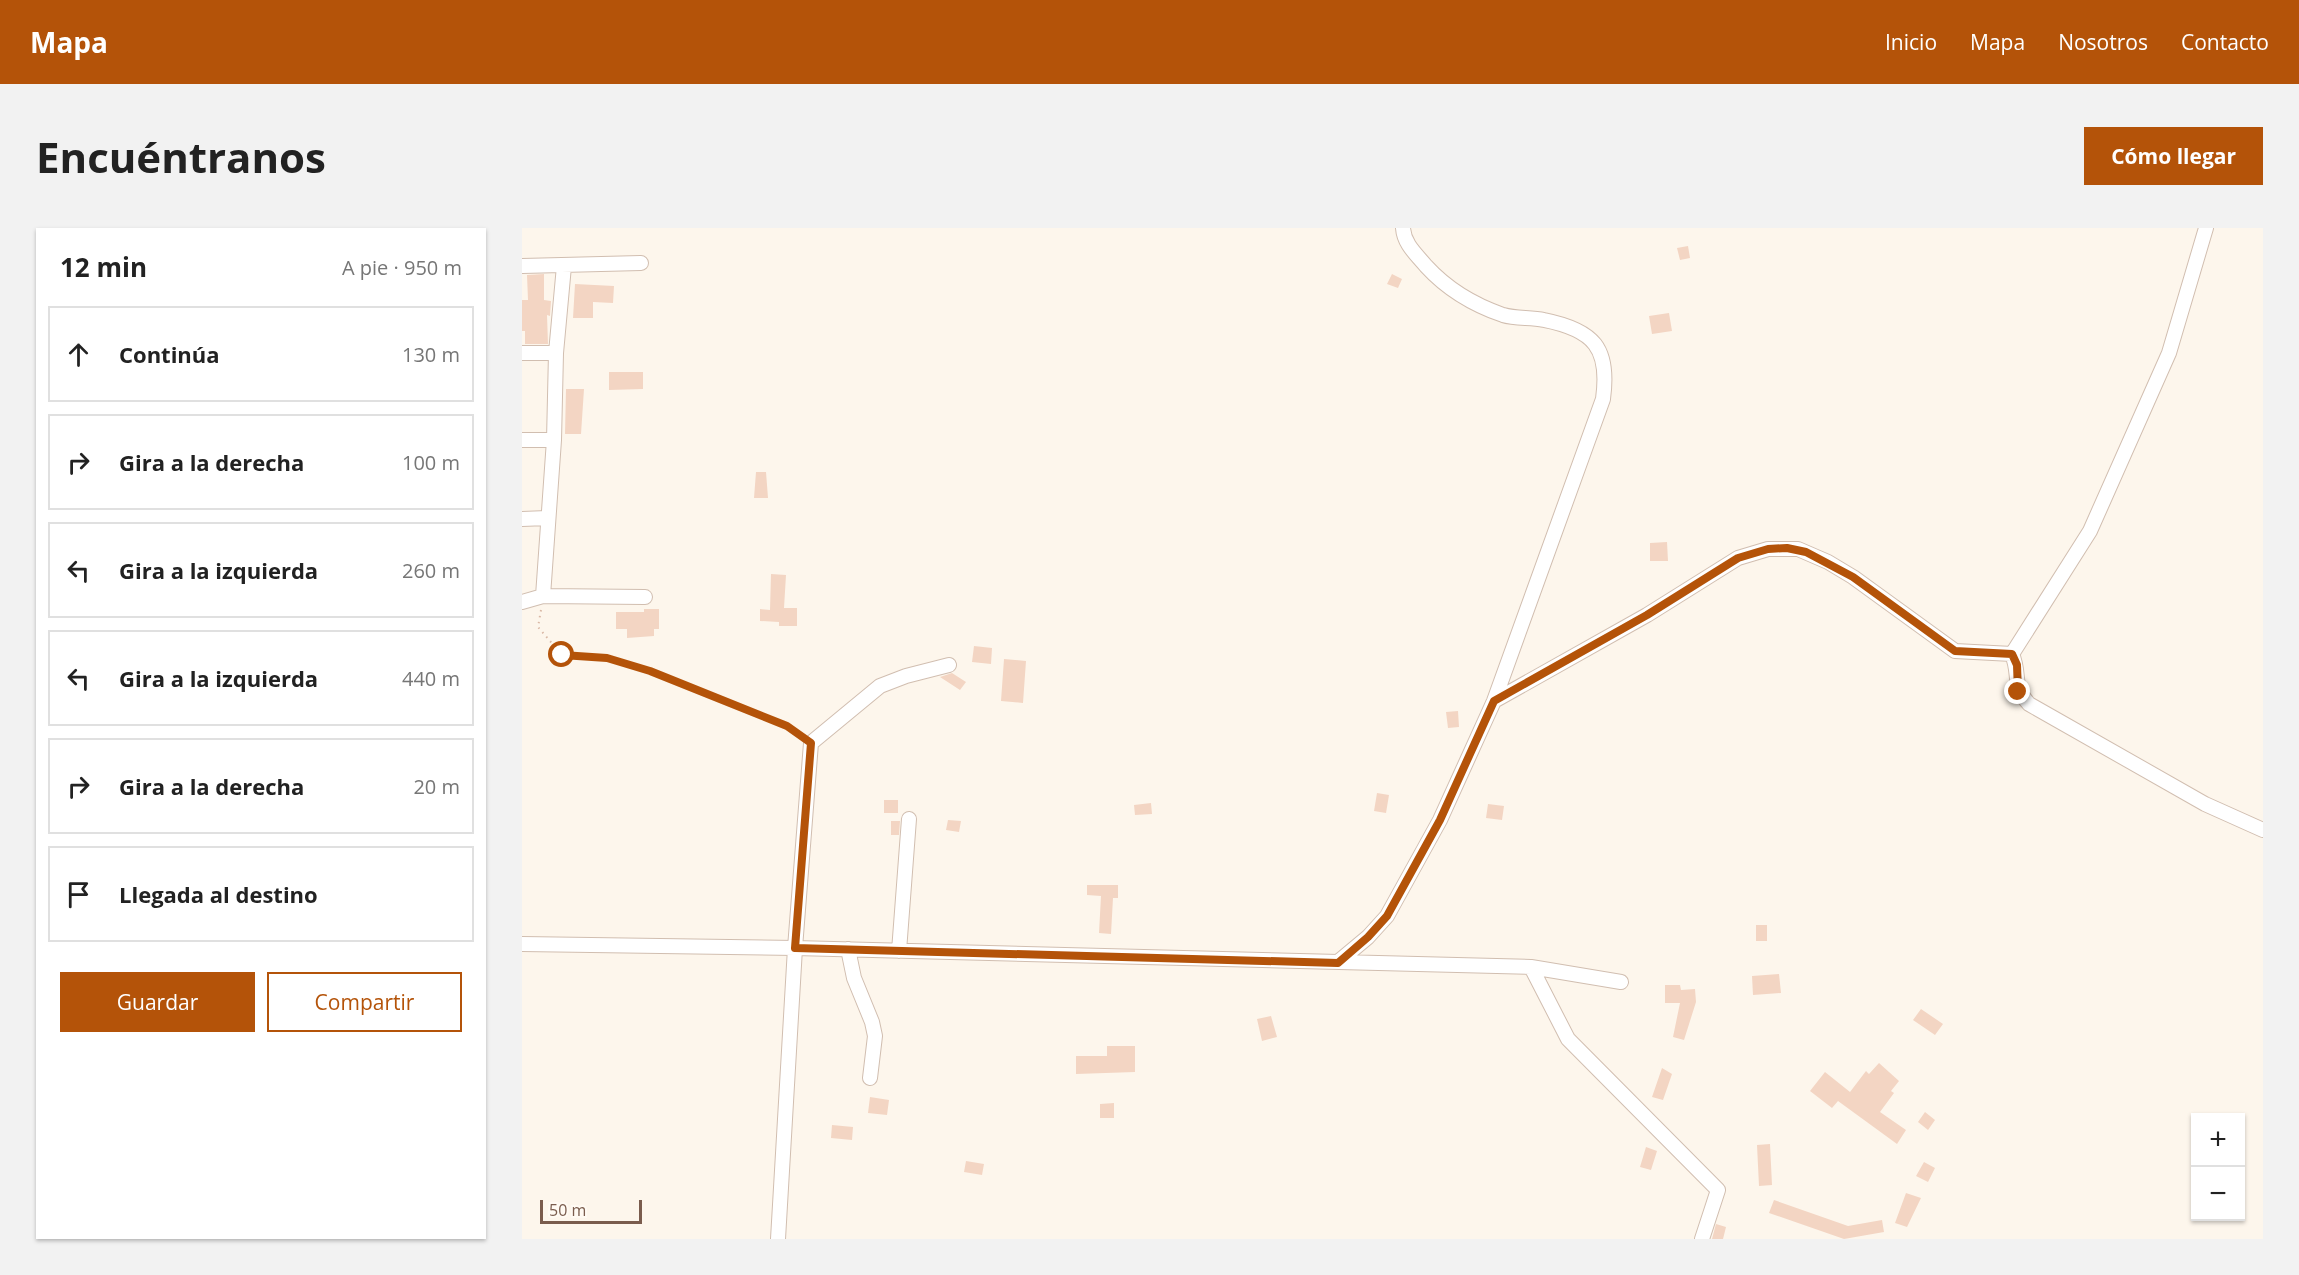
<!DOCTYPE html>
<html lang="es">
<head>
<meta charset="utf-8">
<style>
	:root { --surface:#fff; --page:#f2f2f2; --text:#222; --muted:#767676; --line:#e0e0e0; --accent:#b45309 }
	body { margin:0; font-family:"Open Sans",sans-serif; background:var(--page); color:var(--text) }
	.controls { position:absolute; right:18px; bottom:18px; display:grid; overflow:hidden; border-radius:0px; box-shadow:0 2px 4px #0004 }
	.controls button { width:54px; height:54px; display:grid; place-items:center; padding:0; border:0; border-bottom:2px solid var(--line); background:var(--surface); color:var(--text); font:30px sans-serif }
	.scale { position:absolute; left:18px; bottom:15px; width:102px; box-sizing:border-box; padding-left:6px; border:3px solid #7a5c4d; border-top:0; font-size:16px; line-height:21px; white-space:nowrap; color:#7a5c4d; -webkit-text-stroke:4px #fffaf3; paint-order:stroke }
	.stop { position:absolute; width:18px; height:18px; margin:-14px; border:4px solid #b45309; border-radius:50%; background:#fff }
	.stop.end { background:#b45309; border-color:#fff; box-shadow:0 2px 6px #0008 }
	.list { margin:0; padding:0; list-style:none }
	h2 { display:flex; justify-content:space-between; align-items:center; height:78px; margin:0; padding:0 24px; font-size:26px }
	h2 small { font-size:20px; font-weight:400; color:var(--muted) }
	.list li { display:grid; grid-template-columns:39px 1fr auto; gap:18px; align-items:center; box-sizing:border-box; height:96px; margin:0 12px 12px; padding:0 12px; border:2px solid var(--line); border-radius:0px }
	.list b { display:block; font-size:22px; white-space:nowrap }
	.list em { font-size:20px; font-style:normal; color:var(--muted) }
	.actions { display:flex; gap:12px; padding:18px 24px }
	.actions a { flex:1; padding:14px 0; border:2px solid var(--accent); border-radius:0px; text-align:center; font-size:21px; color:var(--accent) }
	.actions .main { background:var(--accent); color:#fff }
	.icon { flex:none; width:33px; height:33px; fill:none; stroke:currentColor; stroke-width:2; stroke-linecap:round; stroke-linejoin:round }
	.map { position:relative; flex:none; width:1741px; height:1011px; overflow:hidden; border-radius:0px }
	header { display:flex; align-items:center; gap:36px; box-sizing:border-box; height:84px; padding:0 30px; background:var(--accent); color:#fff }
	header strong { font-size:28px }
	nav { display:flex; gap:33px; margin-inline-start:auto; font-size:21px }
	.intro { display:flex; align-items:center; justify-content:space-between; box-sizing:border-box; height:144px; padding:0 36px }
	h1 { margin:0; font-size:42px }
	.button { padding:15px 27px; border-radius:0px; background:var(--accent); color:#fff; font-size:21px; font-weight:700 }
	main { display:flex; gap:36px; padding:0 36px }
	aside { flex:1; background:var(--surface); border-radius:0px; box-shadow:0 2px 4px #0004 }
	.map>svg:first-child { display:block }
</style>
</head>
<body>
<header>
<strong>Mapa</strong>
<nav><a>Inicio</a><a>Mapa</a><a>Nosotros</a><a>Contacto</a></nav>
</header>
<div class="intro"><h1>Encuéntranos</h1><a class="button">Cómo llegar</a></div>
<main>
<aside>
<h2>12 min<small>A pie · 950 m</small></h2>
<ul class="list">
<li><svg class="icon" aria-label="ahead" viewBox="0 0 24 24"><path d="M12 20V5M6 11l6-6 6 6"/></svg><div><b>Continúa</b></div><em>130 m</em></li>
<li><svg class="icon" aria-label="right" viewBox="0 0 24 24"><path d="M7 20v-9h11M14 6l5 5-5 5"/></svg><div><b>Gira a la derecha</b></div><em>100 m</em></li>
<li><svg class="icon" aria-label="left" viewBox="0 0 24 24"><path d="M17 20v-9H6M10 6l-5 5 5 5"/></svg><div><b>Gira a la izquierda</b></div><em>260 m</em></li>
<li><svg class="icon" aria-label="left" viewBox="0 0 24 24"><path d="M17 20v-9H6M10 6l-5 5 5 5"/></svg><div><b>Gira a la izquierda</b></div><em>440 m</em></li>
<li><svg class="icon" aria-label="right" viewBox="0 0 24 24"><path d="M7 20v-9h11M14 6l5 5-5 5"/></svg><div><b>Gira a la derecha</b></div><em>20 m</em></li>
<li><svg class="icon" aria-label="arrive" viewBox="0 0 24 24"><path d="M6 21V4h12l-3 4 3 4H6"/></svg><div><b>Llegada al destino</b></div></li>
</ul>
<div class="actions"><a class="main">Guardar</a><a>Compartir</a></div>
</aside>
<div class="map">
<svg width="1741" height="1011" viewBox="0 0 1741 1011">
	<rect width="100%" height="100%" fill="#fdf6ec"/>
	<path fill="#f3d5c3" d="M1166,18l2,12 -10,2 -3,-12z
		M22,46v26l7,1 -1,15 -3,-1 1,29h-23v-13h-3v-31h6l-1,-25z
		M870,46l10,5 -4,9 -11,-4z
		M53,56l39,2 -1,17 -20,-1v16h-20z
		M1147,85l3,18 -20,3 -3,-18z
		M87,144h34v17l-34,1z
		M44,161h18l-3,45h-16z
		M234,244h10l2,26h-14z
		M1145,314l1,19h-18v-18z
		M249,346l15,1 -2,33h13v18h-18v-4l-19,-1v-12l10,1z
		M122,381h15v20h-5v7l-27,2v-9h-11v-17h28z
		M452,418l18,2 -1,16 -19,-2z
		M482,431l22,2 -3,42 -22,-2z
		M430,445l14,9 -6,8 -20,-13z
		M936,483l1,16 -11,1 -2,-16z
		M855,565l12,2 -3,18 -12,-2z
		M362,572h14v13h-14z
		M629,575l1,11 -17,1 -1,-10z
		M966,576l16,2 -2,14 -16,-2z
		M426,592l13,1 -2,11 -13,-2z
		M369,593h9l-1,14h-8z
		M565,657h31v13h-5l-2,36 -12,-1 2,-37 -14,-1z
		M1234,697h11v16h-11z
		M1257,746l2,19 -28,2 -1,-19z
		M1143,757h15l1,5 14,-1 1,13 -12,38 -11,-3 7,-34h-15z
		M1399,781l22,15 -8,11 -22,-15z
		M749,788l6,21 -15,4 -5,-22z
		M585,818h28v26l-59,2v-18h31z
		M1357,835l20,18 -8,10 3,2 -14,19 26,18 -9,14 -59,-43 -6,7 -22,-17 15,-19 25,20 16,-21 3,3z
		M1140,840l10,6 -9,26 -11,-3z
		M348,869l19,3 -2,15 -19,-2z
		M592,875v15h-14v-14z
		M1403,884l10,8 -7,10 -10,-8z
		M310,897l21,2 -1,13 -21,-2z
		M1248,916l2,41 -13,1 -2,-41z
		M1124,919l11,4 -6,19 -11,-3z
		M444,933l18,3 -2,11 -18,-3z
		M1402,934l11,6 -7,14 -12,-6z
		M1384,965l15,5 -14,29 -12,-4z
		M1252,972l74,26 34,-6 2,12 -40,7 -75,-26z
		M1194,996l10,3 -3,12h-11z"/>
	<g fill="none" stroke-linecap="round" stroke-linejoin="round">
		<g stroke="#d1beb0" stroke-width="16">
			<path id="minor" d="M0,38l119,-3
				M0,125h34
				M0,212h32
				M0,291l25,-1
				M21,368l11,-156 2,-87 8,-87
				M0,374l21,-6 102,1
				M1490,426l78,-123 79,-178 37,-125
				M972,473l153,-86 91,-57 30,-9h30l30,13 25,15 102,74 57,3c9,22 -1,30 17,50l176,100 58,26
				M0,716l273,4 736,19 90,15
				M326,721l6,29 18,44 3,14 -5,42
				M377,723l10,-132
				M816,734l30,-25 19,-21 53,-96 54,-119 109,-302c7,-51 -9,-69 -59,-79 -13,-3 -28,-1 -41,-5 -29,-10 -56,-26 -77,-49 -10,-12 -22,-22 -23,-38
				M1009,739l37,72 150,151 -16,49
				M256,1011l17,-291 16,-205 69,-57 26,-10 43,-11"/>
		</g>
		<path stroke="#d9b8a5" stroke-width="2" stroke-dasharray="1.5 4.5" stroke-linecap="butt" d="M19,382l-3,17 24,28 45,3 43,13 137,55 14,10"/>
		<use href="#minor" stroke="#fff" stroke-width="14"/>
	</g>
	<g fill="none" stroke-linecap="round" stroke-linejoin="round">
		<path stroke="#b45309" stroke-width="8" d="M40,427l45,3 43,13 137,55 24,17 -16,205 543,15 30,-26 19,-21 53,-96 54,-119 153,-86 91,-57 30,-9 19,-1 19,4 47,25 102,74 57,3 5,11 1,27"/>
	</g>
</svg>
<div class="controls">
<button>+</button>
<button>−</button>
</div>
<div class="scale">50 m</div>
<div class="stop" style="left:40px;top:427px"></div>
<div class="stop end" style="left:1496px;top:464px"></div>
</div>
</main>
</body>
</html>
